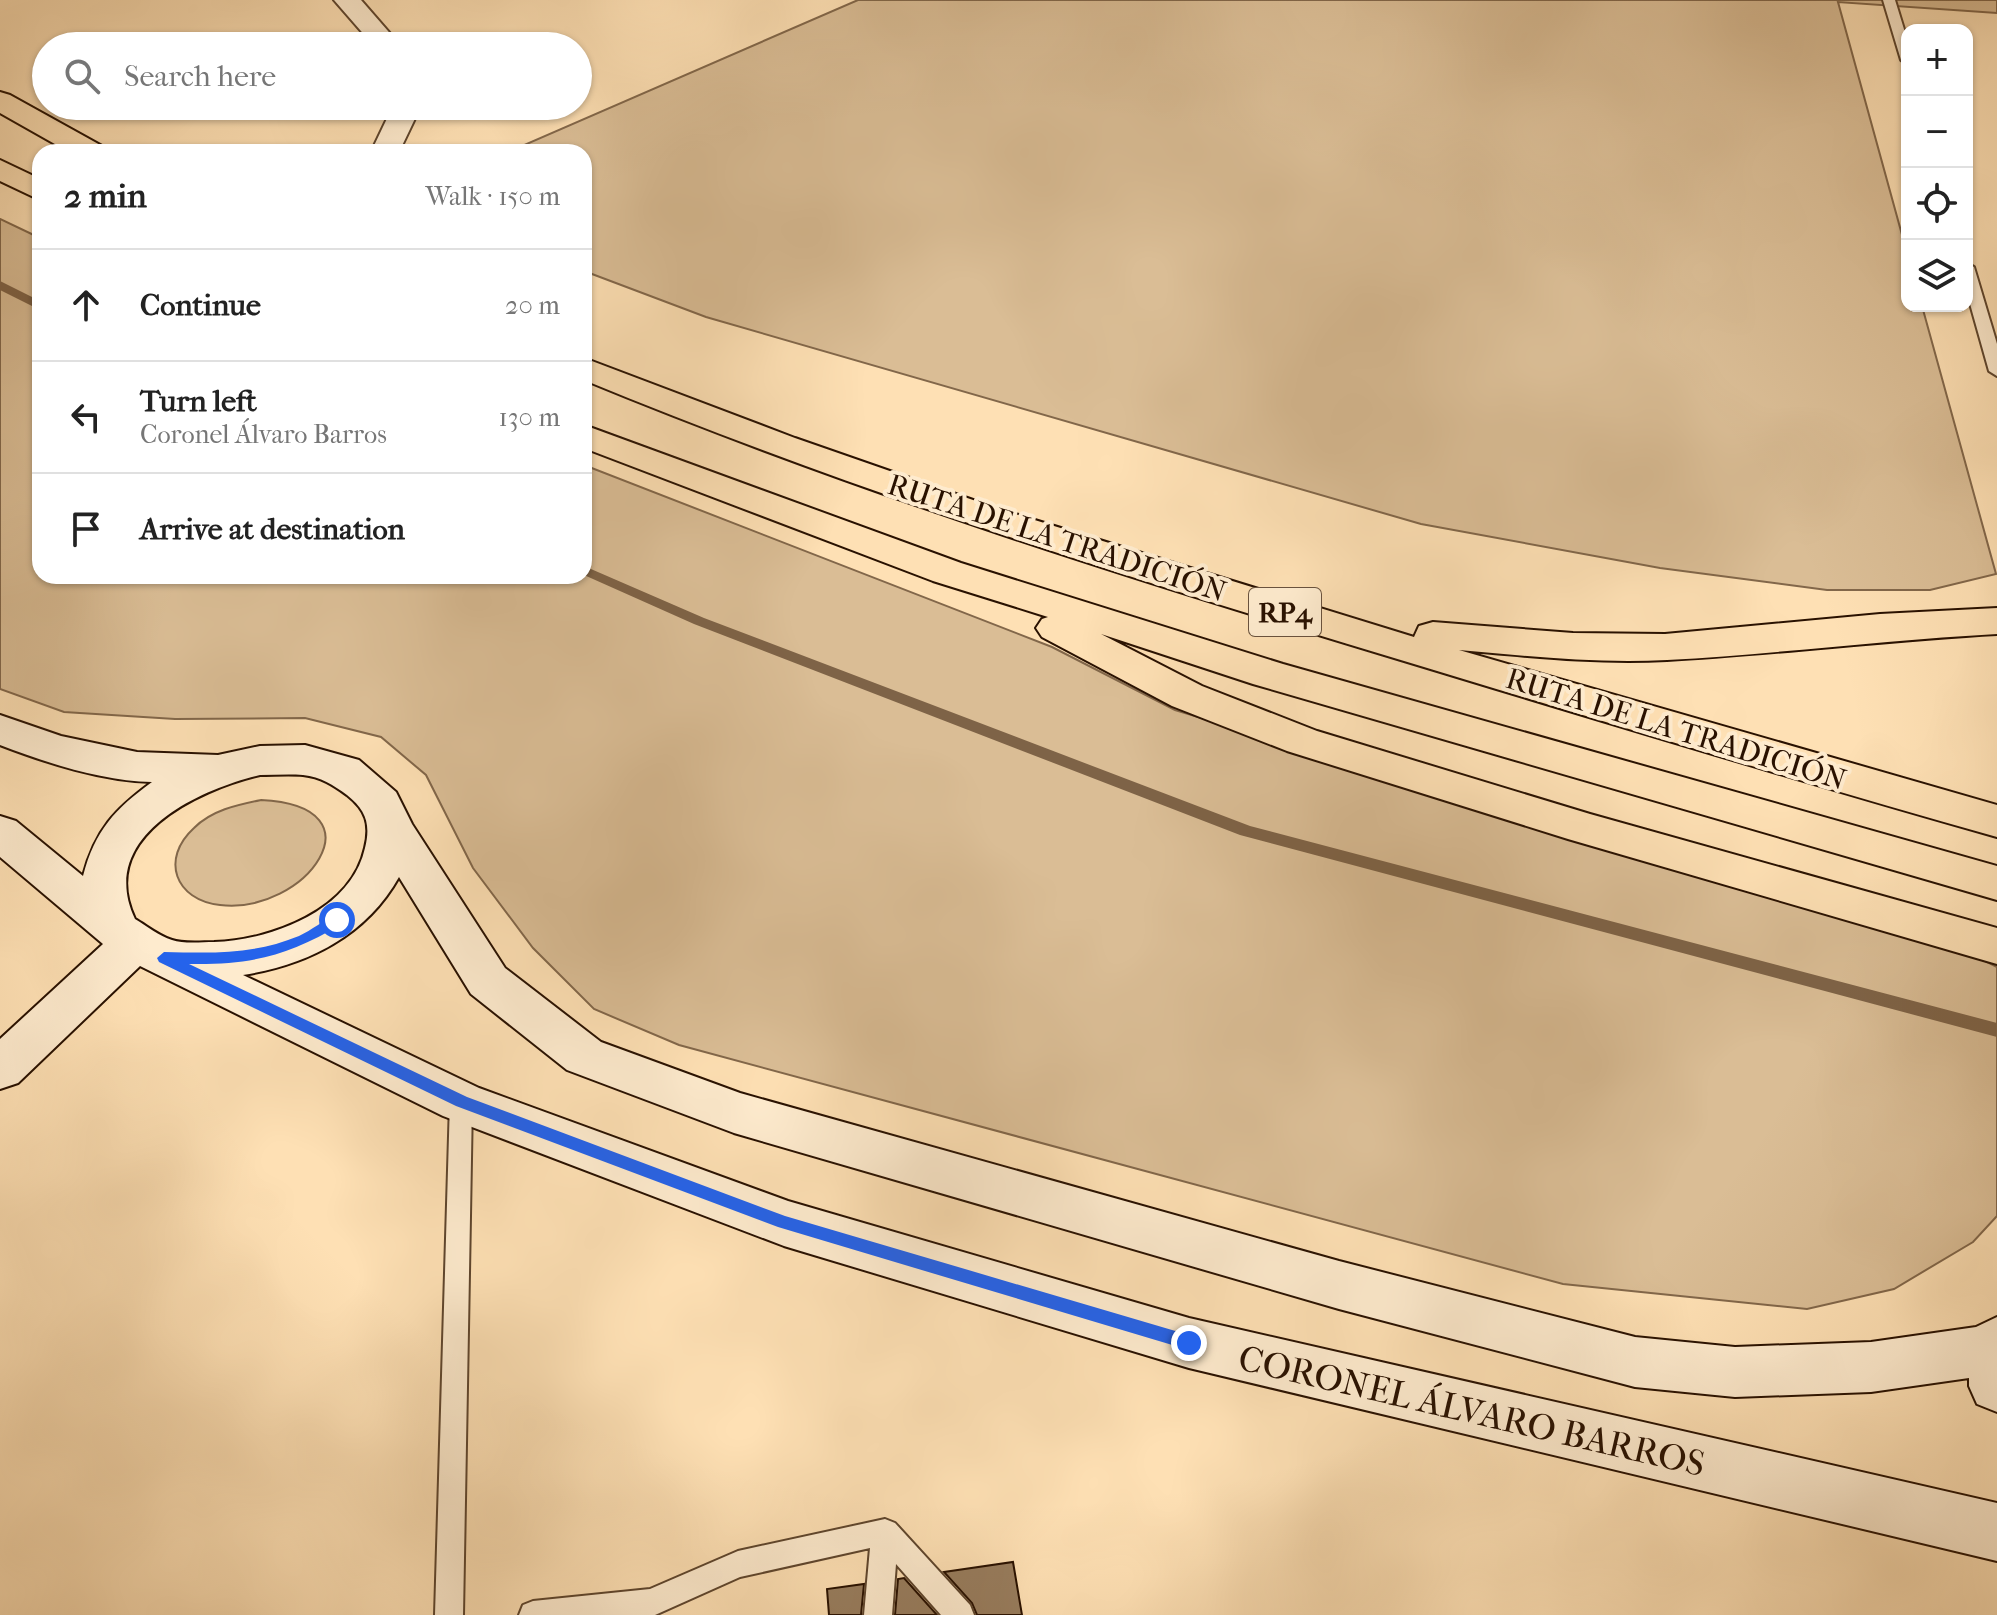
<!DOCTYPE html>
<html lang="en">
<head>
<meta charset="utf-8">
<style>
	:root { --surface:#fff; --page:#f2f2f2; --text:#222; --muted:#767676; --line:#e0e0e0 }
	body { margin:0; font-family:"IM FELL French Canon",serif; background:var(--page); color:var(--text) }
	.controls { position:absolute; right:24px; top:24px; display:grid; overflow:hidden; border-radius:16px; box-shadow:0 2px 6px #0004 }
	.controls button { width:72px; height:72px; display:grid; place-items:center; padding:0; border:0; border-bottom:2px solid var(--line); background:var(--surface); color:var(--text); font:40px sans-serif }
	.stop { position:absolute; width:24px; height:24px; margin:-18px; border:6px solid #2563eb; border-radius:50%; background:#fff }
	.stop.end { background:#2563eb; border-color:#fff; box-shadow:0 2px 8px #0008 }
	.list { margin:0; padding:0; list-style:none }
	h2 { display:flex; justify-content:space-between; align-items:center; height:104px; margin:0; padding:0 32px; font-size:34px }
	h2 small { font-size:26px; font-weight:400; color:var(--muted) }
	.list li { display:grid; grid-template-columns:52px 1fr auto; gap:24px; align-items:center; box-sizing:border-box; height:112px; padding:0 32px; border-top:2px solid var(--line) }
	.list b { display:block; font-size:30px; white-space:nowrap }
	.list p { margin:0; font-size:26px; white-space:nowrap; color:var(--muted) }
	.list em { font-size:26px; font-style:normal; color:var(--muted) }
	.icon { flex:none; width:44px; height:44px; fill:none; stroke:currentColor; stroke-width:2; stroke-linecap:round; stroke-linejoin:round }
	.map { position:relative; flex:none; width:1997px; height:1615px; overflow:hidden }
	.search { position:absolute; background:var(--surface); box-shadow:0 2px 6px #0004; left:32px; top:32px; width:560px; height:88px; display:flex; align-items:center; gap:20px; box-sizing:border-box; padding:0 28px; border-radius:44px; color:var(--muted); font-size:30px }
	.panel { position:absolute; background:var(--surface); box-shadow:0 2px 6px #0004; left:32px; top:144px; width:560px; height:440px; border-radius:24px }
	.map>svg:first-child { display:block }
</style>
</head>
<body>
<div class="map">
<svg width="1997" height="1615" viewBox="0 0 1997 1615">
	<rect width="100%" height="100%" fill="#fee0b4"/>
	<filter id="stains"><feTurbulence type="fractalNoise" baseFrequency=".0025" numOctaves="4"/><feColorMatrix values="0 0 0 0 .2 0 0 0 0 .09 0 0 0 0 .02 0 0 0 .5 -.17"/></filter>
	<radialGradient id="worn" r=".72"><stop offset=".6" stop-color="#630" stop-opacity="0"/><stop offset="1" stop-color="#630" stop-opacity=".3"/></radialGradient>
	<path fill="#dabd95" stroke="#82674a" stroke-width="2" d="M858,0h1139v13l-159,-11 69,251v53h15l74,268 -66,16h-103l-167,-22 -239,-44 -715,-207 -122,-46v-119h-76z
		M0,219l40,19v338h544v-111l468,182 123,63 775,233 47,24v249l-24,26 -79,47 -87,20 -244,-25 -884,-239 -85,-36 -61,-61 -60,-80 -47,-93 -45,-38 -76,-19 -130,1 -111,-7 -64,-23z
		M261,800c125,6 44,115 -41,105 -45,-5 -60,-46 -26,-77 18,-18 43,-23 67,-28z"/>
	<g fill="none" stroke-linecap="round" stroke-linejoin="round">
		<path fill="#7e6347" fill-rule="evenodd" d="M0,281l40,20v9l-40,-20z
			M584,566l120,52 546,208 747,197v14l-757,-202 -546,-211 -110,-49z"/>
	</g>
	<path fill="#987d5e" stroke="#291100" stroke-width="2" d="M1013,1562l9,53h-45l-5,-12 -28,-31z
		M904,1578l33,37h-42l3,-36z
		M864,1584l-3,31h-32l-2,-26z"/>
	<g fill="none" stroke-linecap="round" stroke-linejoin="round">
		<g stroke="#5e452d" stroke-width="4">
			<path id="service" d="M1883,0h12l12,39v25l-6,-4z
				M1967,263l7,4 23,77v32l-8,-5 -22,-78z
				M461,1093l8,2 3,7 -9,513h-28l15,-513 3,-7z
				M885,1519l10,4 75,82 4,10h-33l-45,-51 -4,51h-28l6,-67 -130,29 -85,38h-136l4,-10 10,-4 117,-12 88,-38z"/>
		</g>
		<g stroke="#5e452d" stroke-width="4">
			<path id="minor" d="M334,0h27l40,46h-27z
				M393,106h28l-22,46h-28z"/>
		</g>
		<g stroke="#291100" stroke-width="4">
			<path id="secondary" d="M0,715l61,21 76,16 81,3 42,-9 45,-1 54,15 37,32 16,32 93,144 96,74 139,51 599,168 296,76 100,10 136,-5 105,-15 21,-10v95l-20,-8 -8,-18v-8l-98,14 -136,5 -100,-10 -296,-78 -605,-176 -167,-63 -96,-76 -72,-117c-33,59 -92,88 -156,98l236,113 309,113 401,117 808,185v58l-808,-193 -405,-122 -341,-130 -303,-150 -122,117 -18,6v-50l103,-95 -103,-87v-41l16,5 67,55c12,-46 32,-67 69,-94 -50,-1 -105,-19 -152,-37zM260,775c14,0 29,-1 43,0 18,2 30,10 44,20 19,15 24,29 18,53 -14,63 -94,92 -151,94 -12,0 -31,2 -42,-2 -13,-4 -25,-14 -37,-21 -39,-82 62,-129 125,-144z"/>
		</g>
		<g stroke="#291100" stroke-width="4">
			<path id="primary" d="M0,92l10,3 92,51 4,6h-37l-69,-39z
				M0,160l40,19v21l-40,-19z
				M584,358l211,80 201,70 418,129 5,-11 14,-4 140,11 92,1 215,-20 117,-6v26c-110,6 -220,20 -330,26 -69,4 -139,-4 -208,-10l538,155v32c-192,-54 -382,-112 -573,-170 -283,-85 -566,-174 -840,-287z
				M584,425l377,138 322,101 714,202v34l-744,-216 -152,-50 101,52 115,45 273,83 407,114v36l-429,-125 -281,-88 -115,-45 -130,-69 -6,-9 6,-9 6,-2 -115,-36 -349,-133z"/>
		</g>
		<use href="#service" fill="#feebce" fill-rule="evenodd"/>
		<use href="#minor" fill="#feebce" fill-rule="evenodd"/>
		<use href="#secondary" fill="#feebce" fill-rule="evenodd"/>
		<use href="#primary" fill="#fee0b4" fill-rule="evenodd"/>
	</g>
	<path fill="#2563eb" d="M337,915l5,2v7c-55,32 -90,41 -153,40l278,133 318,119 404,119 8,8 -2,5 -6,2 -411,-123 -322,-121 -297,-144 -2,-4 7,-6c50,1 88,3 135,-16 13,-6 24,-16 38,-21z"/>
	<g text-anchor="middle" stroke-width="8" stroke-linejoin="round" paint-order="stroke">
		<rect fill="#feebce" stroke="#69523e" stroke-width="2" x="1249" y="588" width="72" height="48" rx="6"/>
		<g font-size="28" font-weight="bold" fill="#291100">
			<text x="1285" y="622">RP4</text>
		</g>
		<g font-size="30" fill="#291100" stroke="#feebce">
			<text transform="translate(1057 538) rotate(18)" y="10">RUTA DE LA TRADICIÓN</text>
			<text transform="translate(1676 729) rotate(17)" y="10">RUTA DE LA TRADICIÓN</text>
		</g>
		<g font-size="36" fill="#291100" stroke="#feebce">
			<text transform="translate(1472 1410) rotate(13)" y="13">CORONEL ÁLVARO BARROS</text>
		</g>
	</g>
	<rect width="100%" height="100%" filter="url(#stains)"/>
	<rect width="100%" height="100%" fill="url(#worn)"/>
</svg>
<div class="controls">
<button>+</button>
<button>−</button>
<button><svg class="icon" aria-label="locate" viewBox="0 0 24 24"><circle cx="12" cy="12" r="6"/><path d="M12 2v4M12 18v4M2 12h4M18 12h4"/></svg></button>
<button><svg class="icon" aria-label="layers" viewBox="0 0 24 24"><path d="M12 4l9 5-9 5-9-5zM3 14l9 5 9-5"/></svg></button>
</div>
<div class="stop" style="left:337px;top:920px"></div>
<div class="stop end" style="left:1189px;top:1343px"></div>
<div class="search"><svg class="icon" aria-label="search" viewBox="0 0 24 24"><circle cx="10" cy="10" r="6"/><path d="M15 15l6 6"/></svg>Search here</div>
<section class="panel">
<h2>2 min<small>Walk · 150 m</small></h2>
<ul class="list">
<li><svg class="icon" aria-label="ahead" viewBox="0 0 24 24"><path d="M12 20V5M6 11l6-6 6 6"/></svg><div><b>Continue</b></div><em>20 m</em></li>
<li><svg class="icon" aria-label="left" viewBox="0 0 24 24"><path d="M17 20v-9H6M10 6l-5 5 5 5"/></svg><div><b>Turn left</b><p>Coronel Álvaro Barros</p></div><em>130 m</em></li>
<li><svg class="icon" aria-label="arrive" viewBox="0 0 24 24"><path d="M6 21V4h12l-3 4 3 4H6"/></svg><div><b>Arrive at destination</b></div></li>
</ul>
</section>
</div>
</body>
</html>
